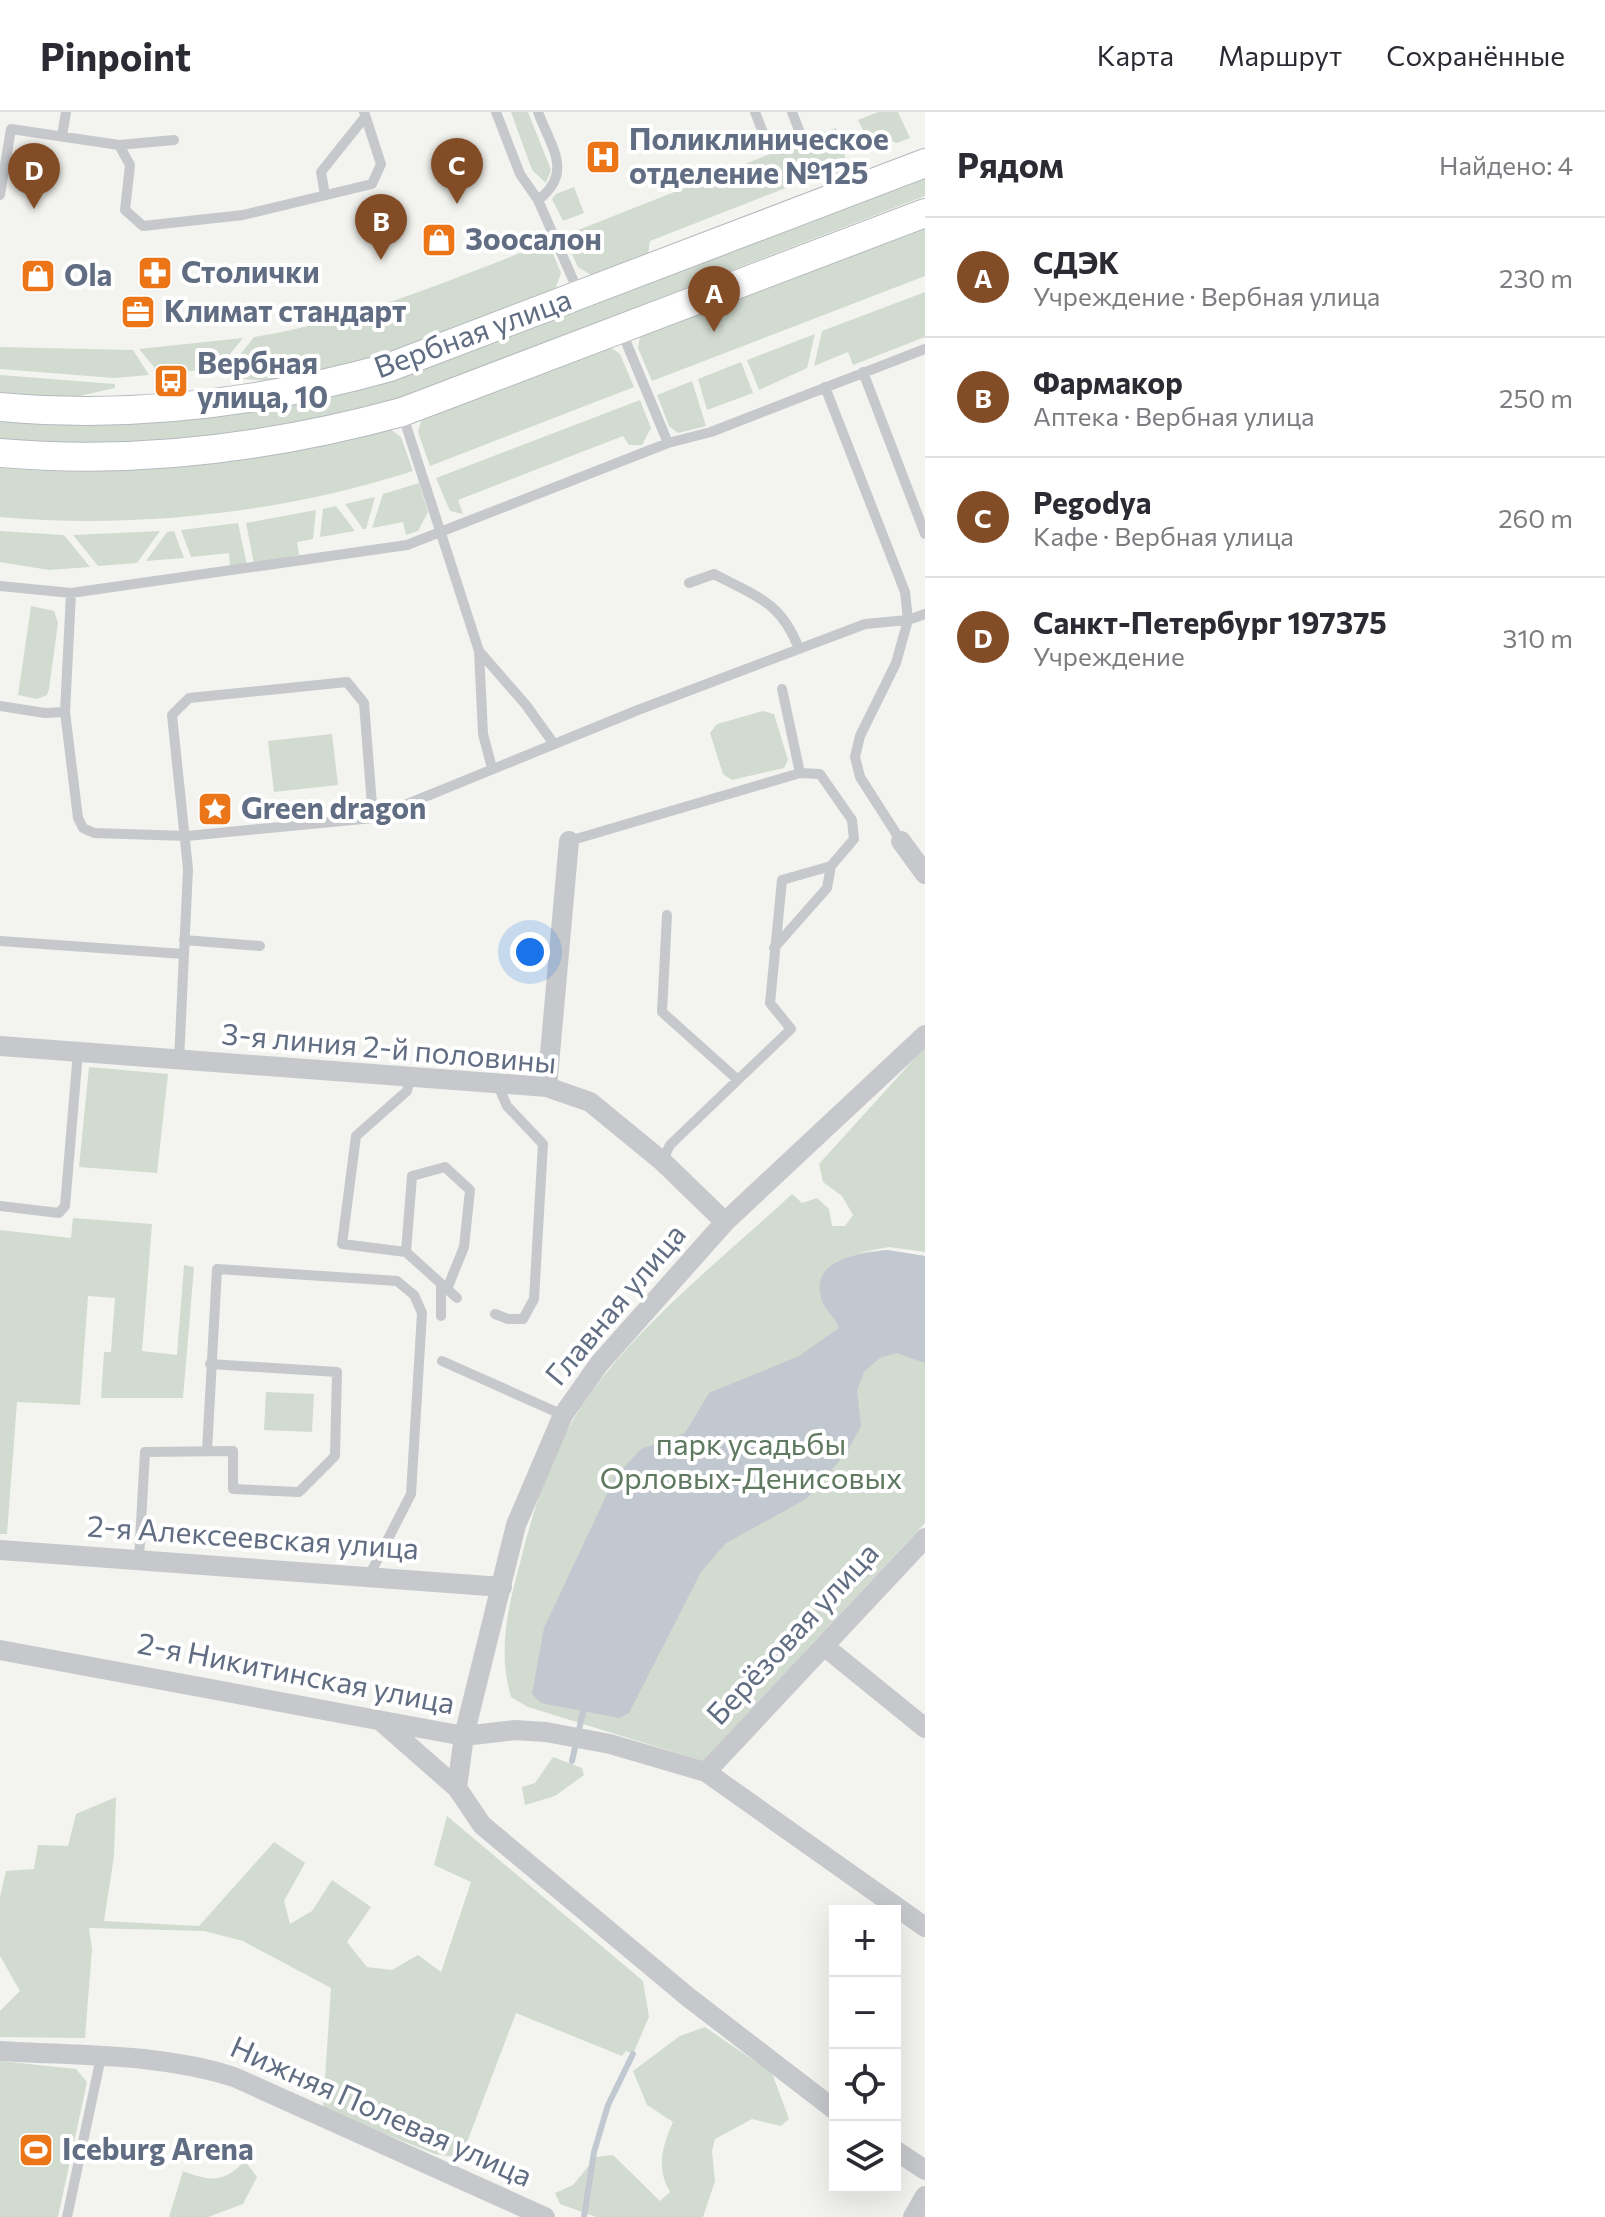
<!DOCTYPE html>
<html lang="ru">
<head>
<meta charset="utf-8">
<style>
	:root { --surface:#fff; --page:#f2f2f3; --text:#2b2b33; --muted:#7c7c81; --line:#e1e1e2; --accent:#824c26 }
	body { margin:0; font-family:Commissioner,sans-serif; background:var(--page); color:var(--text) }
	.controls { position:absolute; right:24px; bottom:24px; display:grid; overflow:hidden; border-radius:0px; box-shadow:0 8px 32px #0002 }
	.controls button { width:72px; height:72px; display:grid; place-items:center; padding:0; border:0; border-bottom:2px solid var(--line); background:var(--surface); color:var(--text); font:40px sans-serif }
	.you { position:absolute; left:530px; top:840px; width:28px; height:28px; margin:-20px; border:6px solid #fff; border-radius:50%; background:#1a73e8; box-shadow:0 0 0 12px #1a73e833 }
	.badge { display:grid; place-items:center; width:52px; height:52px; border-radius:50%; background:var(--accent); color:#fff; font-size:26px; font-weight:700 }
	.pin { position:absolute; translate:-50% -66px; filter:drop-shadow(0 2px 4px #0008) }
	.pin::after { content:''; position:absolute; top:42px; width:28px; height:24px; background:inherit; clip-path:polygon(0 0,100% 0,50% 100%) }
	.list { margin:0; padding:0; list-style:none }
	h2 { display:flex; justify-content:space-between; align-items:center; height:104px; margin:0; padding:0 32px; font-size:34px }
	h2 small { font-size:26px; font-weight:400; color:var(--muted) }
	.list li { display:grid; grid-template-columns:52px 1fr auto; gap:24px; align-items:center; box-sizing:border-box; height:120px; padding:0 32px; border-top:2px solid var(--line) }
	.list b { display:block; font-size:30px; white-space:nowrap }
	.list p { margin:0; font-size:26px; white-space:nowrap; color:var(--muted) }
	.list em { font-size:26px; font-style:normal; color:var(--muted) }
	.icon { flex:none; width:44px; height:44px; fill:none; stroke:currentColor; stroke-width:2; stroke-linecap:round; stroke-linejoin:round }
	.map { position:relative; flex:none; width:925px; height:2105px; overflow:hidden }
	header { display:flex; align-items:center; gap:48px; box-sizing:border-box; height:112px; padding:0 40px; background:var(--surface); border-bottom:2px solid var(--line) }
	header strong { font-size:38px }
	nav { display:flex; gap:44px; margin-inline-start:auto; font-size:28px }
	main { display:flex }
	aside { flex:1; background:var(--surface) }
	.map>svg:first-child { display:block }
</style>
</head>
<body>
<header>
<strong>Pinpoint</strong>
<nav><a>Карта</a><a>Маршрут</a><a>Сохранённые</a></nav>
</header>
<main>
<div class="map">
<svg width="925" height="2105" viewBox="0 0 925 2105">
	<rect width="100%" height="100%" fill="#f3f4ef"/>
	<path fill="#d2dbd0" d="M511,0h17l23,58 -5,13 -14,-13z
		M878,0h20l12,26 -13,5 -34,-13 -5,-10z
		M836,16l15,47 -10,4 -9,-9 -182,71 -2,13 -57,21 -13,-8 -15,-31z
		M925,63v21l-529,203c-93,27 -194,47 -291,47 -35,0 -70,-3 -105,-5v-21c134,11 264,-4 393,-41z
		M574,75l10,26 -21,8 -11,-22 4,-5z
		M925,114v50l-273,105 -14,-33 2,-12z
		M548,130l13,31 -6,17 -170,64 -60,17 -53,10 -44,-3v-8l26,-33c101,-16 199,-58 294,-95z
		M925,180v45l-72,28 -5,-13 -34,14 8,-35z
		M815,222l-8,34 -48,22 -12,-30z
		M243,226l-25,31 -59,4 -20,-24z
		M0,235l133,3 16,25 -35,3 -114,-9z
		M610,235l10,7 14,33 -204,79 -12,-34 4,-14z
		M741,250l12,31 -46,17 -9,-31z
		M0,263l115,9v4l-45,10 -70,-6z
		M692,269l14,45 -28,7 -9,-7 -12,-31z
		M640,288l11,28 -9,17h-13l-6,-9 -165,64 5,14 -13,-3 -14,-33z
		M390,317l11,8 12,34c-131,42 -276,58 -413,46v-49c133,11 262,-6 390,-39z
		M419,371l9,29 -10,19 -12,4 -3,-13 -31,6 11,-34z
		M375,385l-9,32h-3l-18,-25z
		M336,394l19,25 -35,6 3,-28z
		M316,398l-3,29 -16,3 2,13 -45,9 -8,-41z
		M238,411l9,42 -17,2 -1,-14 -38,4 -10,-27z
		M0,419l64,4 26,32 -41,3 -49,-8z
		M160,419l-23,32 -39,3 -25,-31z
		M174,419l10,27 -38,3 21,-29z
		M31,494l23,5 4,12 -9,66 -2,6 -10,4 -19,-4z
		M763,599l11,3 14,46 -4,8 -52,12 -9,-6 -13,-41 7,-9z
		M332,622l6,51 -64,7 -6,-51z
		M925,935v205l-36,-5 -32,6 30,-3 38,6v267l-222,238 -175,-54 -17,-10c-13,-44 -4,-86 8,-130 14,-57 31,-114 64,-163 56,-81 138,-144 209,-210l10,9 15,-5 12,11 3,17h13l8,-11 -11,-19 -19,-14 -4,-18z
		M89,955l79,7 -11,99 -78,-6z
		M73,1106l79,6 -10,127 35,4 7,-90 10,2 -11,131h-82l3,-46h7l4,-54 -27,-2 -8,109 -63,-3 -10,132h-7v-304l71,8z
		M266,1280l48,2 -2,38 -48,-2z
		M553,1645l29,11 2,7 -29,21 -30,9 -3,-18 13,-4z
		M116,1685l-2,59 -10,65 95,5 75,-84 31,21 -21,38 6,23 22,-13 20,-31 39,27 -24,35 20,25 25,3 26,-15 23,17 30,-90 -37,-17 13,-49 196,165 6,36 -16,37 -7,-3 -4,5 -106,-43 -55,145 -26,-4 -112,-45 8,-121 -88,-47 -39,-10 -115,-3 3,21 -7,89 -85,-1v-26l20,-20 -20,-35v-59l6,-26 28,-2 4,-24 30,1 8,-32z
		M705,1915l67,46 17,46 -8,7 -29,-7 -37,20 -3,12 3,30 -12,36h-107l-36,-13 -5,-11 18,-8 23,-28 17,-2 47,46 10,-9c-14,-24 -8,-45 3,-70l-26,-17 -14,-34 47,-35z
		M0,1949l76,8 11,13 -29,135h-58z
		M245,2049l12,16 -14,27 -35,13h-39l14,-46c29,11 40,12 62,-10z"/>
	<path fill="#c1c8d0" d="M887,1138l38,6v107l-28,-10 -17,5 -16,14 -7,18 4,36 -14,26 -41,47 -80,44 -25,29 -72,141 -10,5 -78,-15 -9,-9 12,-66 71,-151 26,-28 44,-16 24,-40 90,-37 40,-28c-4,-11 -13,-17 -17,-27 -14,-42 36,-47 65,-51z"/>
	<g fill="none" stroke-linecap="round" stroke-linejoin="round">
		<path stroke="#c1c8d0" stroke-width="6" d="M572,1649l11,-49
			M584,2105l10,-65 14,-47 25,-51"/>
		<g stroke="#b5b9be" stroke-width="30">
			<path id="secondary" d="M0,295c132,12 262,-4 390,-40l535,-204
				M0,341c137,12 270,-5 402,-41l523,-199"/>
		</g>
		<path stroke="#c6c8cc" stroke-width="10" d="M496,0l24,62 18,26 40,91
			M755,0l11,28
			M792,0l10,26
			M62,24l4,-24
			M119,33l55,-5
			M0,83l11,-66 108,16 11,20 -5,45 18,16 100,-11 129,-31 9,-20 -17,-52
			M325,83l-4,-23 44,-55
			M538,88c36,-27 13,-53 0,-88
			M621,218l47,113
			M863,260l62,162
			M402,301l77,238 47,54 28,39
			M689,471l25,-9c41,22 67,27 85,75
			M0,474l71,7 336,-48 261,-102 43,-11 214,-83
			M71,481l-6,119 13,106 5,10 11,5 93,3 186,-18 265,-108 227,-86 43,-4 -3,-28 -80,-205
			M479,539l4,83 9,34
			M782,577l18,84
			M0,594l45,7 20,-1
			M569,729l231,-68 20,1 32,46 2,19 -23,27 -49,14 -12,123 21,26 -121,116 -8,16
			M901,729l-41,-64 -5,-20 5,-21 36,-73 12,-43 17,-6
			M667,803l-5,97 76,68
			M184,828l76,6
			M0,829l184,13
			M774,836l53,-60 4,-22
			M179,949l9,-192 -16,-154 17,-17 158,-16 17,21 9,115
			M410,965l-3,14 -51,45 -14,108 64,8 51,46
			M0,1094l59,7 6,-7 13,-154
			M406,1140l6,-76 33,-9 25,23 -6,57 -17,42
			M441,1173v31
			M495,1202l13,5h15l11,-20 9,-155 -36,-38 -10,-23
			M442,1249l121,54
			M207,1339l10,-182 180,12 17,14 8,18 -11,181 -42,82
			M139,1447l6,-107 88,-1v38l66,3 36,-36 2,-84 -127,-8
			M67,2105l34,-160"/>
		<path stroke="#c6c8cc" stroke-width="20" d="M901,729l24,33
			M0,934l547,41 43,15 72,59 63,61
			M547,975l22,-246
			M0,1438l502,37
			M824,1534l101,82
			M0,1538l464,86 51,-6 31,2 64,12 96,28 219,155
			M383,1611l74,65
			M706,1660l219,-234
			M0,1939c78,5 159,2 234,26l311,140
			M835,1998l-147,-113 -206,-172 -25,-37 7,-52 52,-211 47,-110 36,-51 126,-142 200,-187
			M895,2038l30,20
			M913,2105l12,-21"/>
		<use href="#secondary" stroke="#fff" stroke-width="28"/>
	</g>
	<defs>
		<g id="hospital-square" transform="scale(1.8)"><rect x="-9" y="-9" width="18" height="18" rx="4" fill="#ec7517" stroke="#fff"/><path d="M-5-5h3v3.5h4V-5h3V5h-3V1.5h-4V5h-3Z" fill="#fff"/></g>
		<g id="shop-square" transform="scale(1.8)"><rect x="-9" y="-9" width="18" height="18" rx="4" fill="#ec7517" stroke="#fff"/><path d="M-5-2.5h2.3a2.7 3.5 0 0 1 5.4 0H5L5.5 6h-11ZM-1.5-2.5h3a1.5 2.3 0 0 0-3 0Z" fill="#fff"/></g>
		<g id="pharmacy-square" transform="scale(1.8)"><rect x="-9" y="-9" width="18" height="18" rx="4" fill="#ec7517" stroke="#fff"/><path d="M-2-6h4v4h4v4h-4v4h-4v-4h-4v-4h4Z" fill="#fff"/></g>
		<g id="office-square" transform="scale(1.8)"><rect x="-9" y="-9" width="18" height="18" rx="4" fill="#ec7517" stroke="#fff"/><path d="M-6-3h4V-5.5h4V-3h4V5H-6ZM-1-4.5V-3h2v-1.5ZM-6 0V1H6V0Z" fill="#fff"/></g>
		<g id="bus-square" transform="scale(1.8)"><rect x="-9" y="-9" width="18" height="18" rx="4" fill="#ec7517" stroke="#fff"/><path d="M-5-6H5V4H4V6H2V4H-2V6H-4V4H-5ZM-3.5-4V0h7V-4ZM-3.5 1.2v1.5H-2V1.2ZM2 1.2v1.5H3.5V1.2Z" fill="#fff"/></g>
		<g id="sight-square" transform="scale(1.8)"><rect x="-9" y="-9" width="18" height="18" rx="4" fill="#ec7517" stroke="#fff"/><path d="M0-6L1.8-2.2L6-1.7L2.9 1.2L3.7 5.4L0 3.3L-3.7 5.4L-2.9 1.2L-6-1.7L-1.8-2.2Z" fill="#fff"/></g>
		<g id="stadium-square" transform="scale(1.8)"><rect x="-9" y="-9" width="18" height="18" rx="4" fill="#ec7517" stroke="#fff"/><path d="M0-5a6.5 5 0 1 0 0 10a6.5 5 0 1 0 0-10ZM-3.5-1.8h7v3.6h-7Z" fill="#fff"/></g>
	</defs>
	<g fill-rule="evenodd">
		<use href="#hospital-square" x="603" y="45"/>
		<use href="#shop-square" x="439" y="128"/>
		<use href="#pharmacy-square" x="155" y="161"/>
		<use href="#shop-square" x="38" y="164"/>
		<use href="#office-square" x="138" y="200"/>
		<use href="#bus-square" x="171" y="269"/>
		<use href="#sight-square" x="215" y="697"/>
		<use href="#stadium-square" x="36" y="2038"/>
	</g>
	<g text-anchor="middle" stroke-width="8" stroke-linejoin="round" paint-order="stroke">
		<g font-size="30" font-weight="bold" fill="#616d82" stroke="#fff" text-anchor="start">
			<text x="629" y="38">Поликлиническое<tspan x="629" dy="34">отделение №125</tspan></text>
			<text x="465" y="138">Зоосалон</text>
			<text x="181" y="171">Столички</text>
			<text x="64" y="174">Ola</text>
			<text x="164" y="210">Климат стандарт</text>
			<text x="197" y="262">Вербная<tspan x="197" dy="34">улица, 10</tspan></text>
			<text x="241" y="707">Green dragon</text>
			<text x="62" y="2048">Iceburg Arena</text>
		</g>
		<g font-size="30" fill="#616d82" stroke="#fff">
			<text transform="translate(473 222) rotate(-20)" y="10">Вербная улица</text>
			<text transform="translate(389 937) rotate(5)" y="10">3-я линия 2-й половины</text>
			<text transform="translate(616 1193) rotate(-50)" y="10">Главная улица</text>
			<text transform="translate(253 1426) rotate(4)" y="10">2-я Алексеевская улица</text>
			<text transform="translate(793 1522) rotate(-47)" y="10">Берёзовая улица</text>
			<text transform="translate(296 1562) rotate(11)" y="10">2-я Никитинская улица</text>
			<text transform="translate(381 2000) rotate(24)" y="10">Нижняя Полевая улица</text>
		</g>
		<g font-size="30" fill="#607961" stroke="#fff">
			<text x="751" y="1343">парк усадьбы<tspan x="751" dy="34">Орловых-Денисовых</tspan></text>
		</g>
	</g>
</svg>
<div class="controls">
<button>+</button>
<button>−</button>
<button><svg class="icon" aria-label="locate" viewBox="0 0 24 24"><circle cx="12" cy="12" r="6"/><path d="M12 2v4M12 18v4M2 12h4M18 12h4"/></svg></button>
<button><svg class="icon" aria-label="layers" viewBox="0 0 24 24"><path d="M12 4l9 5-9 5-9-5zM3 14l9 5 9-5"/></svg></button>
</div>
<div class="you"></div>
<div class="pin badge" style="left:714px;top:220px">A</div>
<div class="pin badge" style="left:381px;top:148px">B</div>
<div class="pin badge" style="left:457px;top:92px">C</div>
<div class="pin badge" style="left:34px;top:97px">D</div>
</div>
<aside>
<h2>Рядом<small>Найдено: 4</small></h2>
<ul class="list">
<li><span class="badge">A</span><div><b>СДЭК</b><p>Учреждение · Вербная улица</p></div><em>230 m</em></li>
<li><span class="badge">B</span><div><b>Фармакор</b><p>Аптека · Вербная улица</p></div><em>250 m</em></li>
<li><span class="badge">C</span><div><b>Pegodya</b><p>Кафе · Вербная улица</p></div><em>260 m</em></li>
<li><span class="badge">D</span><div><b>Санкт-Петербург 197375</b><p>Учреждение</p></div><em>310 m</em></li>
</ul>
</aside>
</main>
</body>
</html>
